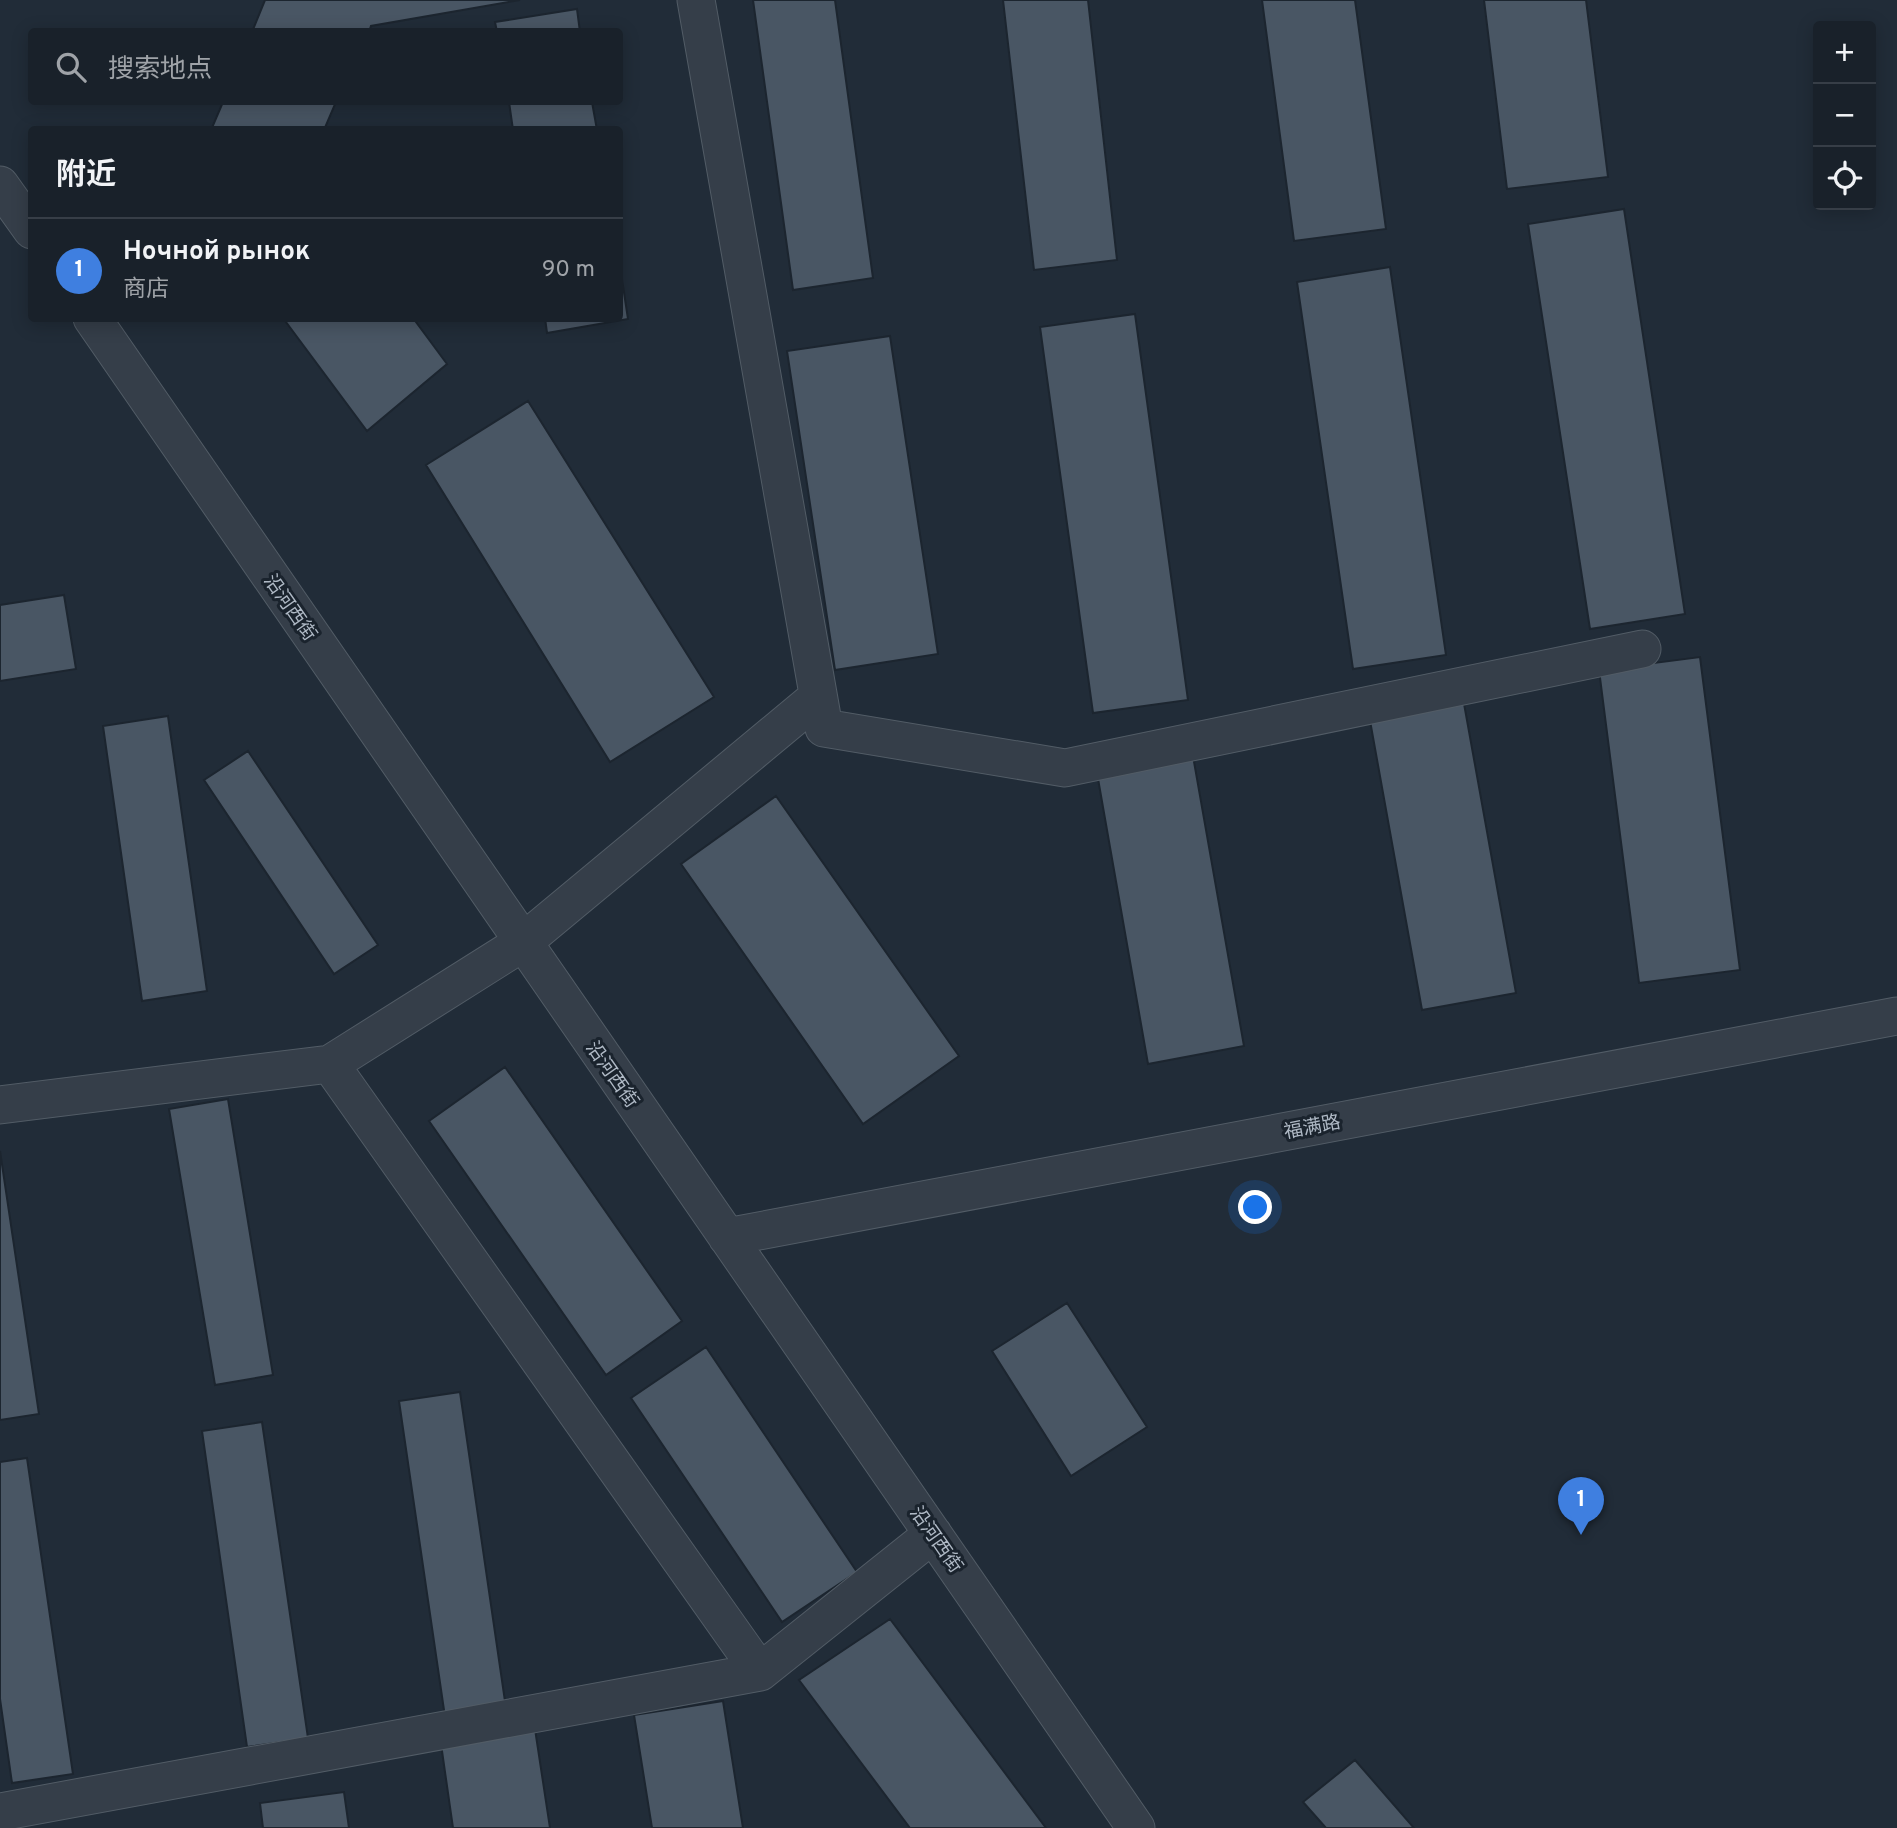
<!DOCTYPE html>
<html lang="zh">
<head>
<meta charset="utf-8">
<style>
	:root { --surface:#19212a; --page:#262e36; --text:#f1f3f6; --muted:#9fa3a8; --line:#373e47; --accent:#83b5f6 }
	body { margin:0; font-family:Overpass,"Noto Sans SC",sans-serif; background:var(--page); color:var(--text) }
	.controls { position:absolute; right:21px; top:21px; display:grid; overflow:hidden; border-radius:7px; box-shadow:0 4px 18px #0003 }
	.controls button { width:63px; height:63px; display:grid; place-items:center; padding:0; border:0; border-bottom:2px solid var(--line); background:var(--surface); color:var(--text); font:35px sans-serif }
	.you { position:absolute; left:1256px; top:1208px; width:24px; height:24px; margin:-18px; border:5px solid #fff; border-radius:50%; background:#1a73e8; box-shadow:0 0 0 10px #1a73e833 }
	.badge { display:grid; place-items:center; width:46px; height:46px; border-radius:50%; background:var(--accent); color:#fff; font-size:23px; font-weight:700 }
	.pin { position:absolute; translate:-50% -58px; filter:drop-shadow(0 2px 4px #0008) }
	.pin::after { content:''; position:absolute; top:37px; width:24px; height:21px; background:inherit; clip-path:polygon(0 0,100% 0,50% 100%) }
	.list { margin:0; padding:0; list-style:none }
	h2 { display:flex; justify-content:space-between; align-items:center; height:91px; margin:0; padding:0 28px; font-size:30px }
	h2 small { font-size:23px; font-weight:400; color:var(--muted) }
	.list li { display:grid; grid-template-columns:46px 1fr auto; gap:21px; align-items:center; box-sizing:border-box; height:105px; padding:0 28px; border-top:2px solid var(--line) }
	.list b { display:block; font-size:26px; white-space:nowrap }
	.list p { margin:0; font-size:23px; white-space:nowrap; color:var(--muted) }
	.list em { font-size:23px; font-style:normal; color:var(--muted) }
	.icon { flex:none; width:38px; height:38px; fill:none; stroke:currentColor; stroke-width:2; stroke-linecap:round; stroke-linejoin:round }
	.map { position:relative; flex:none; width:1897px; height:1828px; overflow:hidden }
	.search { position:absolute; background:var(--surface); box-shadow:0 4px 18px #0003; left:28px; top:28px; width:595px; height:77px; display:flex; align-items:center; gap:18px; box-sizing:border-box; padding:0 24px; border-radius:7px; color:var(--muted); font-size:26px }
	.panel { position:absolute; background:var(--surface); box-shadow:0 4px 18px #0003; left:28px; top:126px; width:595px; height:196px; border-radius:7px }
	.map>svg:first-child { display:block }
</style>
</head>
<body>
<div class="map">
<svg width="1897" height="1828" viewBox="0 0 1897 1828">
	<rect width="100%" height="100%" fill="#212c38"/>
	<path fill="#495664" stroke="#1c252f" stroke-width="2" d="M265,0h255l-149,26 -2,6h-117z
		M753,0h82l38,278 -80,12z
		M1003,0h85l29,260 -83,10z
		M1262,0h93l31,229 -92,12z
		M1484,0h102l22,177 -101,12z
		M577,9l3,23h-83l-2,-10z
		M223,102h113l-12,28h-113z
		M509,102h83l5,28h-84z
		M1624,209l61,405 -95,15 -62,-405z
		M620,266l8,53 -81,14 -2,-15h75z
		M1390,267l56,388 -93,14 -56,-387z
		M1135,314l53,386 -95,13 -53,-386z
		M283,318h130l34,46 -80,67z
		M890,336l48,318 -103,16 -48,-319z
		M528,401l186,296 -104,65 -184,-297z
		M64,595l12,74 -76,12v-76z
		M1700,657l40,313 -101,13 -40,-313z
		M1463,698l53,295 -94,17 -53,-295z
		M168,716l39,275 -65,10 -39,-275z
		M248,751l130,194 -44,29 -130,-194z
		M1193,756l51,290 -96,18 -51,-291z
		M776,796l183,260 -96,68 -182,-260z
		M505,1067l177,254 -76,54 -177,-254z
		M228,1099l45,276 -58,10 -46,-276z
		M0,1151l39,263 -39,6z
		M1067,1303l80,124 -76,49 -79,-125z
		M706,1347l151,225 -75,50 -151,-224z
		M460,1392l46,316 -61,9 -46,-316z
		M262,1422l46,316 -61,9 -45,-316z
		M27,1458l46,316 -61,9 -12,-84v-237z
		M890,1619l156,209h-136l-111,-148z
		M723,1701l20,127h-91l-18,-113z
		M535,1729l15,99h-97l-12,-84z
		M1355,1760l59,68h-88l-23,-26z
		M344,1792l5,36h-86l-3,-25z"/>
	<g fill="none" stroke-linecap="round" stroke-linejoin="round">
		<g stroke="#525c66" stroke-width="39">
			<path id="minor" d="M696,0l128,728 241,40 577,-119
				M0,185l32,45
				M92,318l1044,1510
				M330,1064l430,608
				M0,1105l330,-41 192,-121 296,-246
				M727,1237l1170,-221
				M0,1812l760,-140 173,-138"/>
		</g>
		<use href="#minor" stroke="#353e49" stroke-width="37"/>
	</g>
	<g text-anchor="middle" stroke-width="6" stroke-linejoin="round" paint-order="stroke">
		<g font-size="19" fill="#afb9c5" stroke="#1a232d">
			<text transform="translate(291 607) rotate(55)" y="7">沿河西街</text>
			<text transform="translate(613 1074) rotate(55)" y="7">沿河西街</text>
			<text transform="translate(1312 1126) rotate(-11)" y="7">福满路</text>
			<text transform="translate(937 1539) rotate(55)" y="7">沿河西街</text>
		</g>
	</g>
</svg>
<div class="controls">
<button>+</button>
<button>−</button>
<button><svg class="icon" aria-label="locate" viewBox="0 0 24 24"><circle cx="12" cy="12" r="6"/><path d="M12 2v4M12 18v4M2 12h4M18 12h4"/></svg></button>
</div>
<div class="you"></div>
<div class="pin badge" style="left:1581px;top:1535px;background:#3f7fe0">1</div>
<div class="search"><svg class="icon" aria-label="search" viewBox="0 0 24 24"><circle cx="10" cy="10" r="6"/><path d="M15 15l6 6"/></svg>搜索地点</div>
<section class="panel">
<h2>附近<small></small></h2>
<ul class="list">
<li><span class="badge" style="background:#3f7fe0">1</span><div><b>Ночной рынок</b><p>商店</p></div><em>90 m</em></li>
</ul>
</section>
</div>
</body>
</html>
